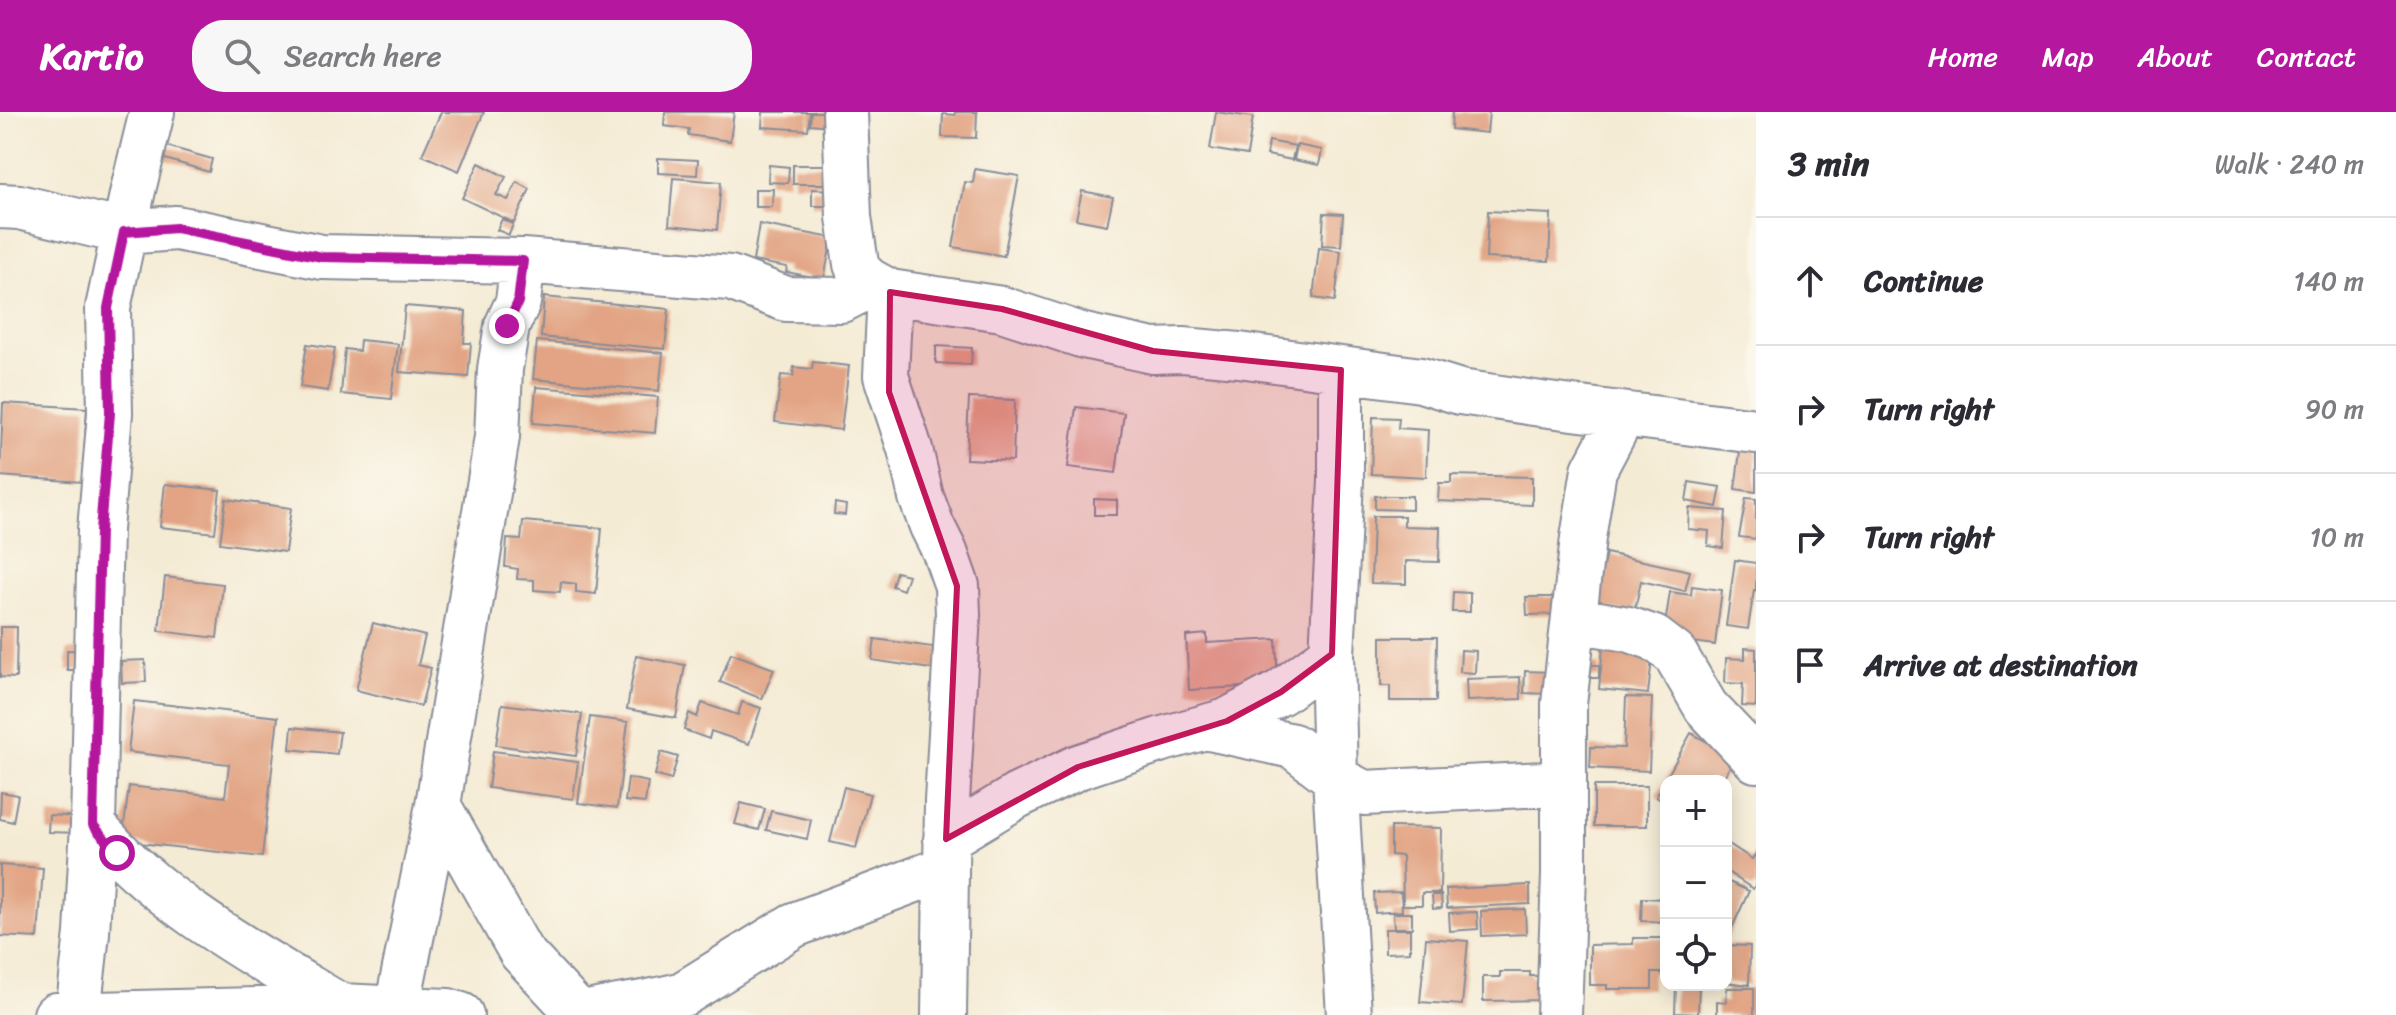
<!DOCTYPE html>
<html lang="en">
<head>
<meta charset="utf-8">
<style>
	:root { --surface:#fff; --page:#f7f7f7; --text:#2b2b33; --muted:#7c7c81; --line:#e1e1e2; --accent:#b5179e }
	body { margin:0; font-family:Sriracha,sans-serif; background:var(--page); color:var(--text) }
	.controls { position:absolute; right:24px; bottom:24px; display:grid; overflow:hidden; border-radius:16px; box-shadow:0 4px 20px #0003 }
	.controls button { width:72px; height:72px; display:grid; place-items:center; padding:0; border:0; border-bottom:2px solid var(--line); background:var(--surface); color:var(--text); font:40px sans-serif }
	.stop { position:absolute; width:24px; height:24px; margin:-18px; border:6px solid #b5179e; border-radius:50%; background:#fff }
	.stop.end { background:#b5179e; border-color:#fff; box-shadow:0 2px 8px #0008 }
	.list { margin:0; padding:0; list-style:none }
	h2 { display:flex; justify-content:space-between; align-items:center; height:104px; margin:0; padding:0 32px; font-size:34px }
	h2 small { font-size:26px; font-weight:400; color:var(--muted) }
	.list li { display:grid; grid-template-columns:52px 1fr auto; gap:24px; align-items:center; box-sizing:border-box; height:128px; padding:0 32px; border-top:2px solid var(--line) }
	.list b { display:block; font-size:30px; white-space:nowrap }
	.list em { font-size:26px; font-style:normal; color:var(--muted) }
	.icon { flex:none; width:44px; height:44px; fill:none; stroke:currentColor; stroke-width:2; stroke-linecap:round; stroke-linejoin:round }
	.map { position:relative; flex:none; width:1756px; height:903px; overflow:hidden }
	header { display:flex; align-items:center; gap:48px; box-sizing:border-box; height:112px; padding:0 40px; background:var(--accent); color:#fff }
	header strong { font-size:38px }
	nav { display:flex; gap:44px; margin-inline-start:auto; font-size:28px }
	.search { width:560px; height:72px; background:var(--page); display:flex; align-items:center; gap:20px; box-sizing:border-box; padding:0 28px; border-radius:32px; color:var(--muted); font-size:30px }
	main { display:flex }
	aside { flex:1; background:var(--surface) }
	.map>svg:first-child { display:block }
</style>
</head>
<body>
<header>
<strong>Kartio</strong>
<div class="search"><svg class="icon" aria-label="search" viewBox="0 0 24 24"><circle cx="10" cy="10" r="6"/><path d="M15 15l6 6"/></svg>Search here</div>
<nav><a>Home</a><a>Map</a><a>About</a><a>Contact</a></nav>
</header>
<main>
<div class="map">
<svg width="1756" height="903" viewBox="0 0 1756 903">
	<rect width="100%" height="100%" fill="#fbf7ec"/>
	<filter id="ink" filterUnits="userSpaceOnUse"><feTurbulence type="fractalNoise" baseFrequency=".0125" numOctaves="2"/><feDisplacementMap in="SourceGraphic" scale="16" xChannelSelector="R" yChannelSelector="G"/><feConvolveMatrix kernelMatrix="1 2 1 2 8 2 1 2 1" color-interpolation-filters="sRGB"/></filter>
	<filter id="wash" filterUnits="userSpaceOnUse"><feTurbulence type="fractalNoise" baseFrequency=".006" numOctaves="4" result="noise"/><feDisplacementMap in="SourceGraphic" scale="32" xChannelSelector="R" yChannelSelector="G"/><feGaussianBlur stdDeviation="1.8" result="paint"/><feColorMatrix in="noise" values="0 0 0 0 0 0 0 0 0 0 0 0 0 0 0 0 0 1.4 0 .05"/><feComposite in="paint" operator="in"/></filter>
	<g filter="url(#wash)">
		<rect width="100%" height="100%" fill="#f4ebd4"/>
		<g id="blocks">
			<path fill="#e2a484" d="M441,0h43l-25,59 -37,-16z
				M665,0h69l-4,29 -42,-6 1,-6 -25,-3z
				M763,0h47l-2,18 -46,-3z
				M811,0h21l-1,14 -21,-2z
				M955,0h22l-1,26 -34,-1 1,-23 12,1z
				M1216,0l37,5 -6,38 -37,-6z
				M1452,0h37l-2,21 -36,-4z
				M1269,29l26,5 -3,14 -25,-5z
				M1297,33l25,5 -3,15 -25,-5z
				M166,34l46,13 -3,13 -47,-14z
				M658,46l40,2 -1,15 -39,-2z
				M479,51l27,14 -10,18 12,5 9,-18 13,7 -16,34 -52,-25z
				M769,53l20,2 -1,16 -20,-1z
				M793,53h36v19h-36z
				M975,57l44,7 -15,80 -51,-9 12,-65 8,1z
				M673,66l48,4 -4,48 -48,-5z
				M755,77h18l-1,18h-17z
				M812,77l20,1v16h-20z
				M1082,79l31,6 -6,28 -31,-6z
				M1488,99l63,3 -2,47 -63,-3z
				M1324,101l19,1 -2,32 -19,-1z
				M502,107l11,5 -4,11 -12,-5z
				M759,112l73,14 -8,41 -38,-7 1,-5 -34,-6z
				M1319,136l22,3 -6,50 -22,-3z
				M544,185l125,12 -4,40 -124,-12z
				M405,194l61,5 -2,32h7l-3,34 -69,-5z
				M360,228l38,4 -7,55 -50,-5 4,-45 14,2z
				M537,229l126,12 -4,38 -126,-12z
				M307,232l28,4 -7,43 -28,-4z
				M936,234l36,2 -1,17 -35,-2z
				M813,250l36,4 -8,64 -66,-8 6,-47 12,1 1,-9 18,2z
				M536,275l122,10 -3,36 -122,-10z
				M969,286l46,2 -2,61 -47,-2z
				M3,291l84,5 -5,74 -82,-6z
				M1076,295l48,6 -8,60 -48,-6z
				M1373,305l26,1 -1,10 30,2 -2,47 -55,-3z
				M1741,332l15,1v47l-21,-3z
				M1451,363l81,2v28l-94,-4 1,-18h12z
				M1689,370l32,5 -4,20 -31,-6z
				M165,372l55,6 -5,43 -55,-6z
				M1375,384h37v14l-37,-1z
				M1746,386l10,1v40l-17,-2z
				M226,387l65,9 -6,44 -65,-9z
				M1094,387l23,1v15h-23z
				M835,391l11,2 -1,10 -11,-1z
				M1689,396l37,3 -3,37 -15,-2 1,-15 -21,-2z
				M1373,404h31v10l36,1 -1,35 -33,-1v23l-35,-1z
				M523,409l79,7 -6,66 -20,-2v-8l-15,-2 -1,10 -26,-2v-10l-17,-1 1,-10 -13,-2 2,-28 14,1z
				M1606,441l84,18 -5,20 -44,-10 -7,33 -40,-9z
				M1735,448l21,3v27h-2l-6,39 -22,-3z
				M896,460l12,3 -5,15 -11,-4z
				M165,465l58,7 -6,54 -58,-7z
				M1692,474l30,4 -7,55 -52,-7 7,-46 21,3z
				M1453,480l17,1v19h-18z
				M1526,485h40l1,17 -40,1z
				M373,511l52,13 -7,29 13,3 -10,38 -65,-16z
				M0,515h17l-1,51 -16,-1z
				M1207,522v9l69,-4 2,46 -89,5 -3,-54z
				M1604,524l50,5 -6,53 -49,-5z
				M1381,525h56l-1,64h-46v-15h-9z
				M875,527l72,10 -3,22 -72,-11z
				M1745,536l11,1v58l-14,-1 1,-22 -18,-1 1,-25 19,1z
				M67,538l22,1 -1,19h-21z
				M1461,538l15,1 -1,22 -15,-1z
				M731,541l43,16 -12,30 -42,-17z
				M636,544l49,9 -9,53 -49,-9z
				M145,548l1,22 -24,1 -1,-22z
				M1587,553h12v13h-12z
				M1525,559l25,1 -1,22 -25,-1z
				M1520,565l1,22 -54,2 -1,-22z
				M1626,585l26,1 -3,73 -59,-3 1,-21 33,1z
				M134,589l144,16 -16,140 -140,-16 7,-55 96,11 4,-33 -101,-12z
				M742,590l19,6 -12,36 -38,-13 -2,8 -25,-9 5,-17 8,4 5,-14 36,12z
				M502,592l80,10 -6,42 -80,-11z
				M590,605l38,5 -11,86 -39,-5z
				M292,615l48,5 -3,22 -47,-5z
				M1691,621l44,24 -13,24h-56v22l-10,-6z
				M493,639l85,11 -5,37 -85,-11z
				M661,640l17,5 -7,23 -16,-5z
				M628,666l20,4 -3,21 -20,-2z
				M1594,674h53v40h-53z
				M844,675l26,7 -14,54 -26,-6z
				M1,680l17,3 -5,27 -13,-3z
				M741,691l24,6 -6,21 -24,-6z
				M771,699l40,9 -4,19 -41,-9z
				M49,703l30,2v16l-31,-1z
				M1391,715l50,1 -1,65h-18v12h-19l-1,-49 -11,-1z
				M1726,730l26,17 4,-6v32l-3,4 -27,-18z
				M0,753l43,3 -5,70 -38,-2z
				M1729,770l20,9 -23,50v-53z
				M1530,773v19l-83,4 -1,-19z
				M1401,780l1,19 -27,2 -1,-20z
				M1432,783h9l1,13 -9,1z
				M1642,786l24,1v23l-25,-1z
				M1525,797l1,25 -44,2 -1,-25z
				M1477,800l1,17 -28,2 -1,-18z
				M1393,801h19v15h-18z
				M1385,817h25v23l-25,1z
				M1426,826l42,3 -6,64 -42,-3z
				M1633,826h33v35h-14v16h-45v-4h-17v-40l43,-1z
				M1726,833l24,1 -1,39 -23,-3z
				M1500,860h30v4h18v24l-65,1v-24h17z
				M1676,873h23l-1,29 -23,-1z
				M1727,876h27v27h-37v-14l9,1z"/>
		</g>
	</g>
	<g filter="url(#ink)">
		<use href="#blocks" fill-opacity="0" stroke="#888d99" stroke-width="2"/>
		<g fill="none" stroke-linecap="round" stroke-linejoin="round">
			<g stroke="#888d99" stroke-width="48">
				<path id="minor" d="M845,0l4,105 7,47 3,7 9,9 22,12 112,17 82,27 69,15 30,-1 56,5 182,25 39,12 81,12 215,27
					M0,94l19,1 105,25 52,-4 146,29 201,4 207,17 56,21 56,1 31,-16
					M890,180l-4,84 24,73 11,48 11,29 13,26 12,34 1,29 -11,186 -3,214
					M1341,258v111l-9,173 3,124 14,237
					M1575,508l53,9 26,9 21,16 31,53 50,53
					M1205,615l88,19 42,32 29,15 200,-10
					M438,693l83,147 59,63
					M93,713c66,78 160,129 247,181
					M946,727l71,-43 61,-29 81,-27 68,-19 54,-29 51,-38
					M397,896l41,-203 59,-368 3,-68 7,-43 11,-24 5,-41
					M78,902l9,-81 6,-108 7,-295 10,-117 -2,-105 25,-118 19,-78
					M56,903l279,-7 5,-2 108,5 13,4
					M580,903c34,-9 69,-11 103,-21l111,-69 150,-56
					M1559,903l5,-141v-170l19,-166 11,-68 29,-55"/>
			</g>
			<use href="#minor" stroke="#fff" stroke-width="44"/>
		</g>
	</g>
	<g fill="none" stroke-linecap="round" stroke-linejoin="round" filter="url(#ink)">
		<path stroke="#b5179e" stroke-width="10" d="M117,741l-24,-28 7,-295 10,-117 -2,-105 16,-76 52,-4 146,29 201,4 -5,41 -11,24"/>
	</g>
	<path fill="#c2185b" fill-opacity="0.2" stroke="#c2185b" stroke-width="6" stroke-linejoin="round" d="M890,180l112,17 151,42 188,19 -9,284 -51,38 -54,29 -149,46 -132,72 11,-253 -68,-194z"/>
</svg>
<div class="controls">
<button>+</button>
<button>−</button>
<button><svg class="icon" aria-label="locate" viewBox="0 0 24 24"><circle cx="12" cy="12" r="6"/><path d="M12 2v4M12 18v4M2 12h4M18 12h4"/></svg></button>
</div>
<div class="stop" style="left:117px;top:741px"></div>
<div class="stop end" style="left:507px;top:214px"></div>
</div>
<aside>
<h2>3 min<small>Walk · 240 m</small></h2>
<ul class="list">
<li><svg class="icon" aria-label="ahead" viewBox="0 0 24 24"><path d="M12 20V5M6 11l6-6 6 6"/></svg><div><b>Continue</b></div><em>140 m</em></li>
<li><svg class="icon" aria-label="right" viewBox="0 0 24 24"><path d="M7 20v-9h11M14 6l5 5-5 5"/></svg><div><b>Turn right</b></div><em>90 m</em></li>
<li><svg class="icon" aria-label="right" viewBox="0 0 24 24"><path d="M7 20v-9h11M14 6l5 5-5 5"/></svg><div><b>Turn right</b></div><em>10 m</em></li>
<li><svg class="icon" aria-label="arrive" viewBox="0 0 24 24"><path d="M6 21V4h12l-3 4 3 4H6"/></svg><div><b>Arrive at destination</b></div></li>
</ul>
</aside>
</main>
</body>
</html>
